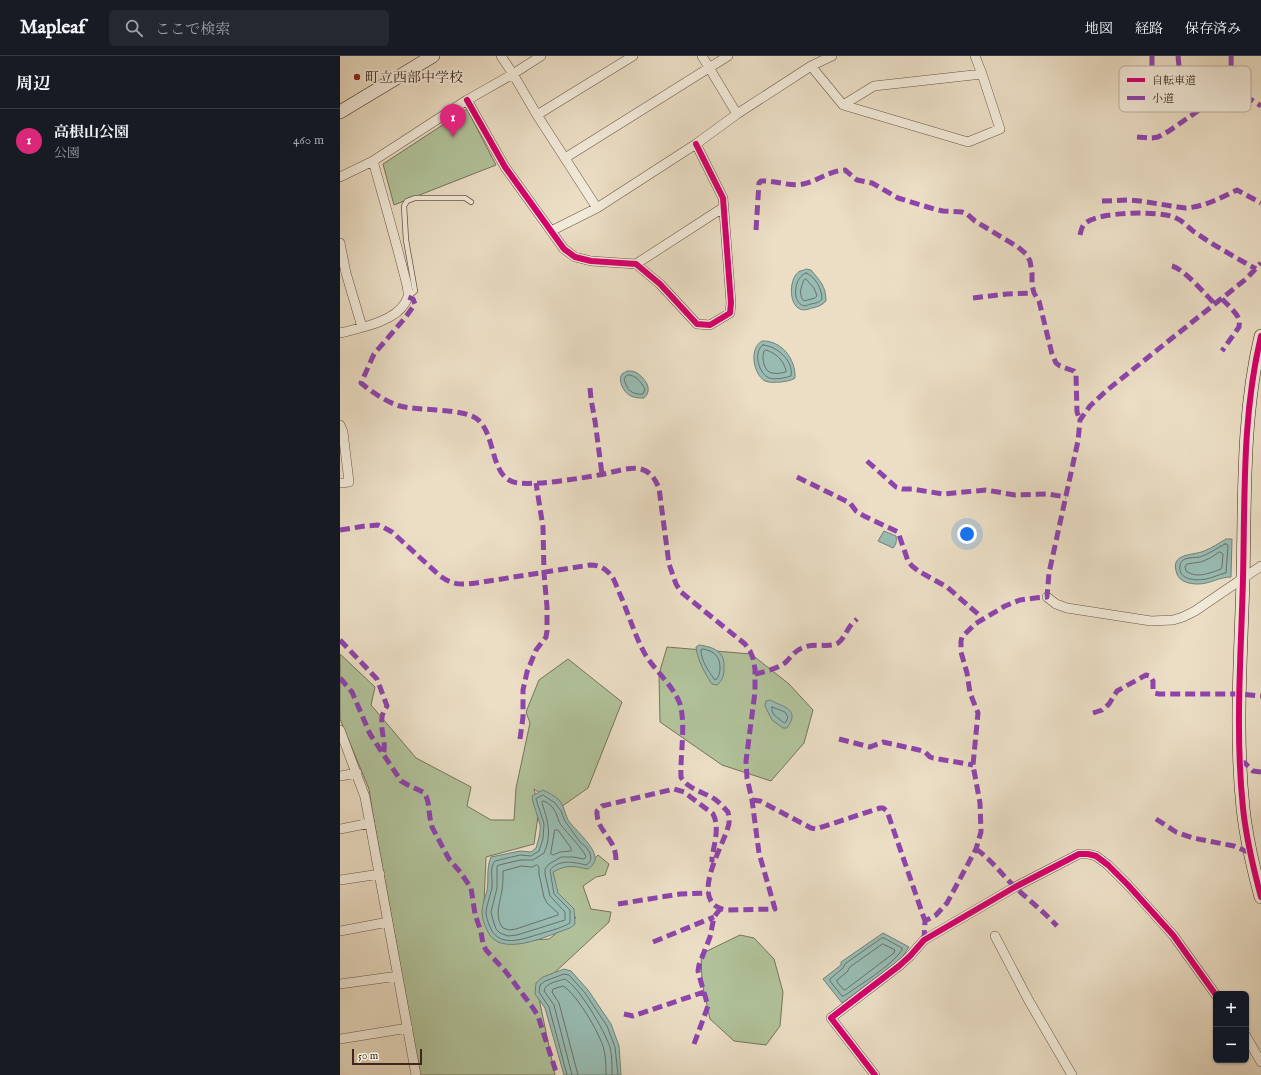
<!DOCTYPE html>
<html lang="ja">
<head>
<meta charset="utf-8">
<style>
	:root { --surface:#171b24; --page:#242831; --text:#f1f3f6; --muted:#9ea1a6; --line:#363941; --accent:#db2777 }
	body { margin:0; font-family:"IM FELL English","Noto Serif JP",serif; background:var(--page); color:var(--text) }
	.controls { position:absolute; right:12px; bottom:12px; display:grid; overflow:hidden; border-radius:6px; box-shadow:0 1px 3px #0004 }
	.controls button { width:36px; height:36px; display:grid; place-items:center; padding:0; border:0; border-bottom:1px solid var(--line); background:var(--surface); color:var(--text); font:20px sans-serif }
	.scale { position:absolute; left:12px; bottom:10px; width:70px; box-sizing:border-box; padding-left:4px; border:2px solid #3c271f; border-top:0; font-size:11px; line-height:14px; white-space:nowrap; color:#3c271f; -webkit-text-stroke:3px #f2ead9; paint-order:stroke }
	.you { position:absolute; left:627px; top:478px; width:14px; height:14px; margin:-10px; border:3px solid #fff; border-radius:50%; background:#1a73e8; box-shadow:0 0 0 6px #1a73e833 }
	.badge { display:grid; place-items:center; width:26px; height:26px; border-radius:50%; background:var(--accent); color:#fff; font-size:13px; font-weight:700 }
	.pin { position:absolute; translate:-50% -33px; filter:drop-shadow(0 1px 2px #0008) }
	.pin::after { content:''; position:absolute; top:21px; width:14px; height:12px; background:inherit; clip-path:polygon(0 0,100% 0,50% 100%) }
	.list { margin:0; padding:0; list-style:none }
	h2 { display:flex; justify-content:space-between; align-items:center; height:52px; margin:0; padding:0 16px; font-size:17px }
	h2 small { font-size:13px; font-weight:400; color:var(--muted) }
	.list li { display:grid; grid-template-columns:26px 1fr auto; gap:12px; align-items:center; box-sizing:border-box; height:64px; padding:0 16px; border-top:1px solid var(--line) }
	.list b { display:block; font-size:15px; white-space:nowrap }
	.list p { margin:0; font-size:13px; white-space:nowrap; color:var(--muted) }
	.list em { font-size:13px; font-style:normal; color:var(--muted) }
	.icon { flex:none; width:22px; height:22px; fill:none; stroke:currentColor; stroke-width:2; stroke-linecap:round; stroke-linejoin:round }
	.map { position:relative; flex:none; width:921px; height:1019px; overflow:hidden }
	header { display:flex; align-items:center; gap:24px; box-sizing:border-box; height:56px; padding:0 20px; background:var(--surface); border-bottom:1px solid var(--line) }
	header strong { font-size:19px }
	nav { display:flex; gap:22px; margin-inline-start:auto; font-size:14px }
	.search { width:280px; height:36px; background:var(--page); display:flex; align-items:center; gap:10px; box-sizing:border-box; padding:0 14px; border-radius:6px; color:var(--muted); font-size:15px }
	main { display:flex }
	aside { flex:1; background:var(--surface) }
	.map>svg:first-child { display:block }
</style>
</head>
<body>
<header>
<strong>Mapleaf</strong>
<div class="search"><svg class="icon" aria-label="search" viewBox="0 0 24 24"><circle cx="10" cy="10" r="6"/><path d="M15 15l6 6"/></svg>ここで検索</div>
<nav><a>地図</a><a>経路</a><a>保存済み</a></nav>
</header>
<main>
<aside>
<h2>周辺<small></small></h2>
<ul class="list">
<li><span class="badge">1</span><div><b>高根山公園</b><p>公園</p></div><em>460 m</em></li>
</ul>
</aside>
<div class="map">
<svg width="921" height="1019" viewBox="0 0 921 1019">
	<rect width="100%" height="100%" fill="#ebdec5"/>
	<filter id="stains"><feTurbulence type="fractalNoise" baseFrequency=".005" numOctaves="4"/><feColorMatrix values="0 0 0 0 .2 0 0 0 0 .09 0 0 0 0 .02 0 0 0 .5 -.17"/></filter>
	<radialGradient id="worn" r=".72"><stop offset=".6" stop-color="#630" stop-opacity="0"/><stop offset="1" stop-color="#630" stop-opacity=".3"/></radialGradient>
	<path fill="#b1c29a" stroke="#76745c" d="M127,53l29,56 -102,40 -11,-41z
		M327,591l84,7 38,30 24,26 -9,33 -33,38 -49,-16 -62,-43 -1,-48z
		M0,598l35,33 -4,18 45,53 55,29 -4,19 24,14h23l2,-32 14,-65 -4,-11 13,-32 29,-21 54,43 -34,86 -27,19 -27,-18 5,20 -5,35 -48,13 -2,46 14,39 51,-3 27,-21 -19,-25 -5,-23 17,-8 19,3 10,-10 11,9 -4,11 -9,2 -13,9 8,23 20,3 -2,10 -72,67 18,86h-135l-47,-260 -4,-26 -29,-70z
		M400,879l14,3 20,21 9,33 -3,34 -14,19 -32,-4 -24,-22 -8,-37 -1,-28z"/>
	<path fill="#98bcb3" stroke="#738078" d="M466,213l5,1c9,11 15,16 15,31 -4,4 -8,6 -14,7 -3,1 -8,3 -12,1 -12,-5 -11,-32 0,-38 1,0 5,-1 6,-2z
		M422,285c19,-1 34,18 33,37 -4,3 -9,3 -14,4 -5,0 -11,1 -16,-1 -12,-7 -16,-33 -3,-40z
		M287,315c4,0 7,0 10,2 9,6 16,17 7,25 -4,0 -9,0 -13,-2 -6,-2 -14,-15 -9,-22 1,-1 4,-2 5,-3z
		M544,475l12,5c1,5 0,9 -3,12l-15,-7z
		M886,483h6l-1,38c-12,0 -21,7 -33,7 -8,0 -18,-2 -21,-10 -8,-22 16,-18 27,-23 8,-3 15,-8 22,-12z
		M359,589c14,2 26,6 25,22 0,8 -1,13 -7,18l-5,-1c-8,-12 -14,-23 -16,-37z
		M430,644c13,7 31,9 17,28h-4l-11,-8 -7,-14 1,-5z
		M203,734c6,3 12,6 16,10 5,6 6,13 9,20 7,10 29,28 27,40 -1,4 -4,7 -7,9 -16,-3 -20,-5 -35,3l5,21 16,16 1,15 -5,4c-21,7 -71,32 -83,2 -3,-6 -5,-12 -5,-18 0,-7 3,-15 5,-21 2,-11 -1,-23 4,-34l29,-6 11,1 5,-4c2,-7 5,-16 4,-23 -2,-10 -7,-19 -8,-29z
		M543,877l26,14 -8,12 -59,44 -19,-24 18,-14v-3z
		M224,913l7,2 17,19 23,34 8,22 2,29h-57l-19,-67 -10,-14 1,-11 7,-6z"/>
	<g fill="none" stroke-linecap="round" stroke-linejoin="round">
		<path stroke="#6a7269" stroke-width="1" d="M466,217c9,3 16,16 16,26 -3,4 -6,4 -11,5 -3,1 -7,3 -9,1 -11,-5 -7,-29 4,-32z
			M466,223l8,9 3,8 -2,2 -11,3c-6,-6 -3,-14 0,-21z
			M423,289c14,1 31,16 28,31 -6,2 -16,4 -22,2 -11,-5 -16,-27 -6,-33z
			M426,294c10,3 17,10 20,20v2c-4,1 -10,2 -14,1 -8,-1 -11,-16 -8,-22z
			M288,319c8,0 13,7 17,14l-2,5c-11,1 -16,-4 -19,-15l2,-3z
			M885,488h2l1,2 -2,27c-7,1 -13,5 -20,6 -10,2 -28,1 -26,-13 0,-3 2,-6 5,-7 5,-2 10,-1 15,-2 9,-3 17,-9 25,-13z
			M880,496l3,2 -1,13 -1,2c-11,4 -24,10 -35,2l-1,-4 2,-3 14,-2 9,-4z
			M363,593c11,2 17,7 17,19 0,5 -1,8 -4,12l-2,-1c-6,-9 -13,-18 -13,-29z
			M432,651l13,5 3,5 -2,5 -2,1c-5,-5 -14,-8 -12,-16z
			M203,739l12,8 6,8 4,10 15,21 6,5 4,6 1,6 -2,4 -3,2c-12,-3 -27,-6 -36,5l4,24 16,16v13c-10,6 -25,9 -37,13 -16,5 -35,10 -43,-9 -2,-5 -4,-10 -4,-15 1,-8 4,-16 6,-24 1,-9 -3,-20 3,-27l25,-6 11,1 8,-5 4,-12 1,-15 -8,-25z
			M203,745c3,1 6,2 8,5 6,5 6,13 10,19 6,8 23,25 25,32l-2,2 -11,-2h-12l-12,7 -4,5v5l5,22 15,16v8l-48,15 -9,1 -8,-3 -4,-4 -3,-9 -2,-8 6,-24v-22l2,-1 21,-5h13l11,-7c8,-18 4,-32 -2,-50z
			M215,774h3l13,18v3l-11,1 -7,3 -2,-1z
			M197,809l2,2v7l5,23 3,6 11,10v2l-42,14 -7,1 -6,-2c-9,-11 -3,-25 -1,-38 1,-6 1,-13 1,-19l18,-5 11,1z
			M542,882h2l18,10v2c-11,16 -41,34 -58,46h-2l-12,-15v-2l13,-11 2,-4z
			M543,888l12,6 -1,3 -49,37 -2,-1 -6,-7v-2l10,-8 3,-5z
			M227,1019l-18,-68 -10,-15 1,-7 5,-4 19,-7 5,1 16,18 22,33 8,21 3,28
			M232,1019l-18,-70 -10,-14c1,-8 14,-10 21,-12 15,9 39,51 45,68 2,8 2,19 2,28
			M238,1019l-19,-72 -7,-11 1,-3 10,-3c13,7 38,49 41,64 2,8 2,17 2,25"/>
		<g stroke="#685548" stroke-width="6">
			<path id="lane" d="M69,240l6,-5 -9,-51 -2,-34 3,-5 8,-3h50l6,4"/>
		</g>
		<g stroke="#685548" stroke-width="10">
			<path id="street" d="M161,0l12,18 24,41 60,93 99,-64 41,-30 74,-48 21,-10
				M362,0l35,58
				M471,10l32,39 125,37 32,-13 -18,-55 -7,-18
				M127,44l38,67 59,82 11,8 16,4 45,3 24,20 37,40 13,1 20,-12 1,-10 -8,-105 -27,-54
				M503,49l31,-19 108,-12
				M197,59l96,-59
				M225,102l163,-102
				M0,121l33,-16 94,-61 46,-26 28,-18
				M211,175l46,-23
				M0,187l6,30 16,54
				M296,208l88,-57
				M0,277c20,-5 54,-11 65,-30 1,-2 2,-4 3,-6 1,-8 -3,-19 -5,-27 -9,-36 -20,-73 -30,-109
				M0,369l3,7 6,50 -9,1
				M707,541l9,7 11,4 84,13 22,-1 10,-3 12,-6 66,-45
				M0,674l25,67 51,278
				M0,720l17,-3
				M0,773l30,-6
				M0,824l40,-6
				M0,875l48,-9
				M655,880l34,65 43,74
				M0,928l58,-8
				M906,980l15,26
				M0,983l68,-11
				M535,1019l-44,-57 68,-52 11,-10 14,-16 91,-53 64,-33h9l8,2 12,9 20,20 45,50 43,60"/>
		</g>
		<g stroke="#3c271f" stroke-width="14">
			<path id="secondary" d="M0,56l93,-56
				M921,280c-19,79 -16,161 -18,243 -2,76 -8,153 0,229 3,30 10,59 18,89"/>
		</g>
		<use href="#lane" stroke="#f2ead9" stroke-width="4.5"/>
		<use href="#street" stroke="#f2ead9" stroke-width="9"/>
		<use href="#secondary" stroke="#f2ead9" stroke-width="13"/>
		<path stroke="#8e44ad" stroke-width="5" stroke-dasharray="10 5" stroke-linecap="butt" d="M812,0c0,7 -1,18 5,24 8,8 37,3 48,2 11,-1 17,3 27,-2
			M838,0l2,20 3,8
			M891,0c1,8 -2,21 2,28 5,8 20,17 28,22
			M797,81l15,1 6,-1 11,-6 36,-25 17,-5 15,-13
			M762,145l27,-1 11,1 45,7c19,-1 35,-10 52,-18l24,13
			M416,174l3,-47 2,-2c14,-1 28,6 42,3 15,-3 25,-13 42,-14l12,10 15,3 26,15 36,11 9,2 19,1 5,2 8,7 43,26 8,7 4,7 2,12v12l2,8 5,8 13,53 4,9 4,3 14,5 2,3 1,38 3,8
			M740,179c1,-5 2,-10 7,-13 13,-10 74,-12 89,-4 7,3 12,9 17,13 20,14 42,26 63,38
			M832,210c12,3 34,29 43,38
			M633,242l34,-4 27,-1
			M882,243c5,5 16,15 17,21 1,2 0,5 0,7l-17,24
			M250,332l1,11 4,22 7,53
			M527,405l29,26 7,2h9l31,5 43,-4 29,5 33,-1 18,3
			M457,421l53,26 6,8 8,5 34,16 10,29 4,5 8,6 27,15 32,28 3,4
			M0,474l25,-4 13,-1 5,2 9,5 47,43c13,10 20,10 37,8l114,-18c10,0 17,4 23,13 2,4 4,9 6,14 9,20 15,42 26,62 10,17 28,31 35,50 6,20 0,52 1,73 7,13 24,15 35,23 4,3 8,8 12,12 1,5 2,10 0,15 -5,20 -41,76 -2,83l49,-1 -16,-56 -7,-53 -5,-22 -1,-17 9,-69v-23l-2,-11 -3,-7 -5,-7 -53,-43 -11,-9 -5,-8 -7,-20 -10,-76c-4,-9 -8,-16 -18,-19 -11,-3 -30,4 -42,6 -24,4 -58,10 -81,8 -29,-3 -21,-49 -41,-64 -14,-11 -58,-8 -77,-13 -14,-4 -28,-14 -39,-23l13,-29 31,-36 10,-14 -2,-5 -5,-2
			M0,584l37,39 10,27c-2,4 -5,7 -5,12 -2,13 5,25 1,37
			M415,618c10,-2 24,-6 31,-12 6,-6 10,-13 19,-15 9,-4 26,1 33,-4 6,-4 8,-12 13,-18 1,-2 4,-4 6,-6
			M0,622l12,14 18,42 31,47 7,4 15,7 3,4 2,6 2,16 2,9 17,32 12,14 10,15 4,26 6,18 2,12 3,6 20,22 27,36 5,8 19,59
			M753,657l9,-3 7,-6 8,-13 29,-16 4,1 3,5v9l2,3 4,1h80l22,2
			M180,683l3,-22v-27l4,-18 9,-22 10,-13 1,-6v-24l-3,-34 -1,-46 -7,-44
			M499,683l31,8 13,-5 36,8 6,2 5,5 3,1 40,7
			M900,706l5,1 8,8 8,1
			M412,744l8,1 51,27 5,1 64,-21h3l4,3 38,110
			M816,763l20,13 17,6 41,8 16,7
			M636,793c15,10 26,26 40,39 14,13 28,24 41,38
			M276,804c0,-23 -20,-28 -19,-49l5,-5 72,-17 10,3 29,22c7,13 1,30 -1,44v4
			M278,848l62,-10 28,-1
			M584,884l1,-19 11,-6 11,-12 29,-54 5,-17 -1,-29 -7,-38 5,-52 -8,-20 -3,-20 -6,-21v-11l1,-4 13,-13 30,-18 15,-6 15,-2 12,-1 2,-24 29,-132 2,-21 10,-14 16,-15 140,-112 15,-16
			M313,886l61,-25
			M284,958l9,2 71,-24
			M354,988l14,-38 -7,-24 -3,-11 1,-6 11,-28 4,-20 6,-8"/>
		<g stroke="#f2ead9" stroke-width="8">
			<path id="cycleway" d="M127,44l38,67 59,82 11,8 16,4 45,3 24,20 37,40 13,1 20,-12 1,-10 -8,-105 -27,-54
				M921,280c-19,79 -16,161 -18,243 -2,76 -8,153 0,229 3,30 10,59 18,89
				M535,1019l-44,-57 68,-52 11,-10 14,-16 91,-53 64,-33h9l8,2 12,9 20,20 45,50 43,60"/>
		</g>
		<use href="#cycleway" stroke="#d6006c" stroke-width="6"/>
	</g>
	<circle fill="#8f2418" stroke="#f2ead9" stroke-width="1.5" cx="17" cy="21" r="4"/>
	<g text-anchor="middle" stroke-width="3.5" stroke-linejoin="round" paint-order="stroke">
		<g font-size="14" fill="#3c271f" stroke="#f2ead9" text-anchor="start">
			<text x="25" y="26">町立西部中学校</text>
		</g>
	</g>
	<rect x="779" y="10" width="132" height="46" rx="6" fill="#f2ead9" stroke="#bbb0a1" stroke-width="1"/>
	<rect x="787" y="22" width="18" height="4" fill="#d6006c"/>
	<rect x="787" y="40" width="18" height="4" fill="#8e44ad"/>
	<g font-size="11" fill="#3c271f">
		<text x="812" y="28">自転車道</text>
		<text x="812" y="46">小道</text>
	</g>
	<rect width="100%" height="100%" filter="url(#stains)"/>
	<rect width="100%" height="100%" fill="url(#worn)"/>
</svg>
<div class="controls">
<button>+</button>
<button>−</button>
</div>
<div class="scale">50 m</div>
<div class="you"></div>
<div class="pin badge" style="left:113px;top:81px">1</div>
</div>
</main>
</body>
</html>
